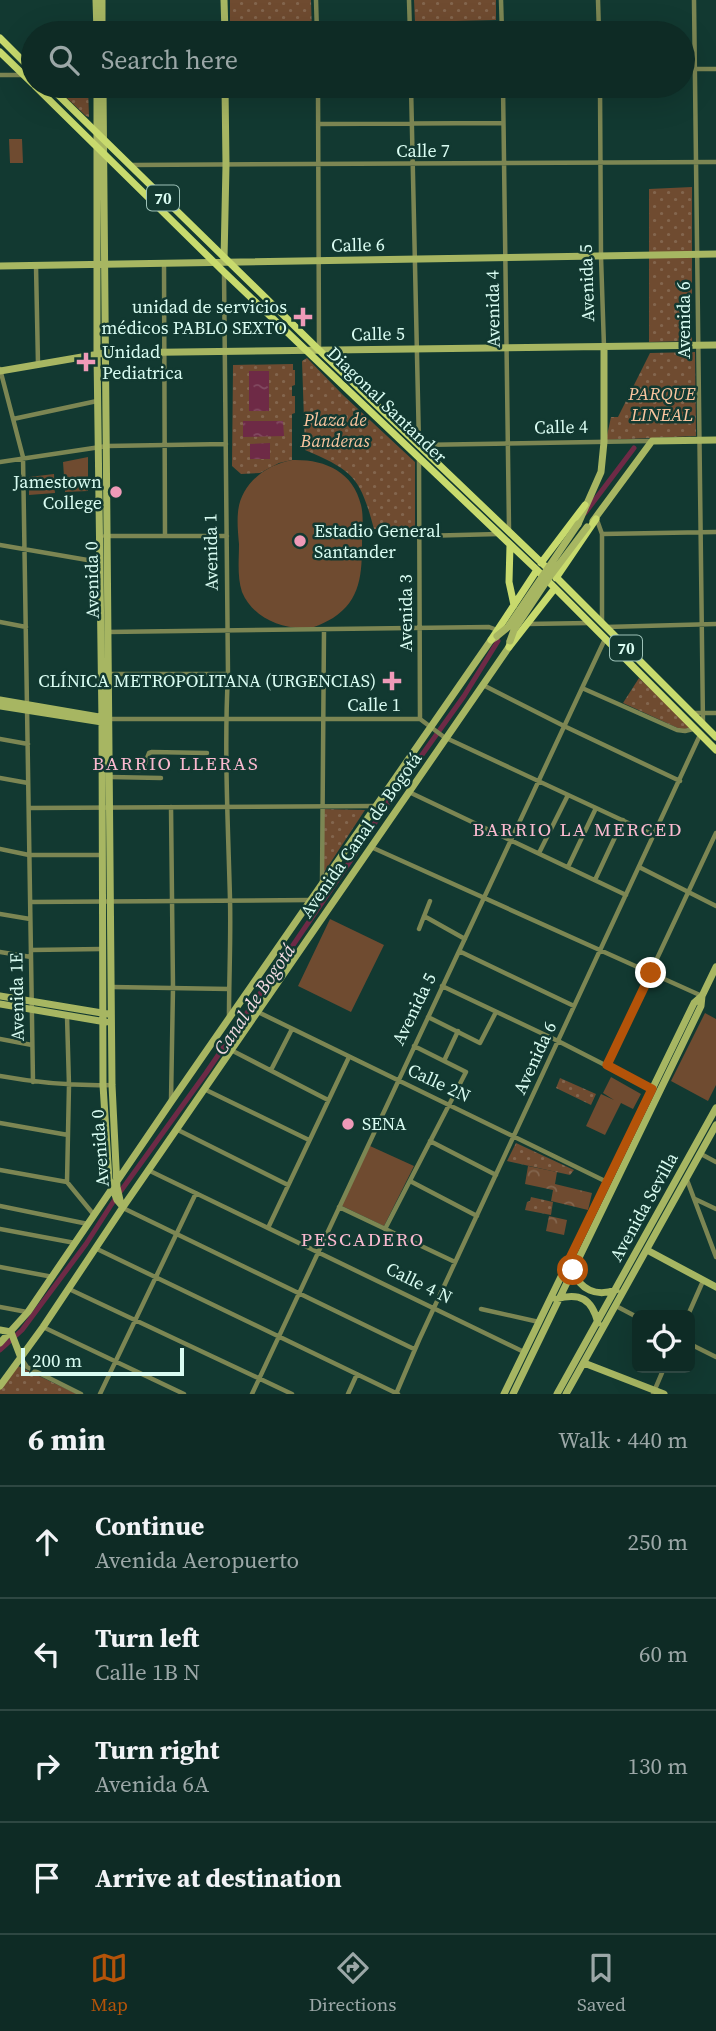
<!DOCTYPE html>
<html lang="en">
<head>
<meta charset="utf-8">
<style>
	:root { --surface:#0e2b25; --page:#1c3732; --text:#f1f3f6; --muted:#9ba7a7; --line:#2e4742; --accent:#b45309 }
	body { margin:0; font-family:"Source Serif 4",serif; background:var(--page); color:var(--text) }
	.controls { position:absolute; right:21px; bottom:21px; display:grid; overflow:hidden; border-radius:10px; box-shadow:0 7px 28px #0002 }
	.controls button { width:63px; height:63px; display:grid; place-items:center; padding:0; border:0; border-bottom:2px solid var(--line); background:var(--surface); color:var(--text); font:35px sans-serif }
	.scale { position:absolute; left:21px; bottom:18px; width:163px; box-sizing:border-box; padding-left:7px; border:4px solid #d9fcf2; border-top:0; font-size:19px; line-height:24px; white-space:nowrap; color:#d9fcf2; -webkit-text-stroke:5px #123931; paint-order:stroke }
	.stop { position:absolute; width:21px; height:21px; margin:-16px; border:5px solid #b45309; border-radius:50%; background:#fff }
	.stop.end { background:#b45309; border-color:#fff; box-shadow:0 2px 7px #0008 }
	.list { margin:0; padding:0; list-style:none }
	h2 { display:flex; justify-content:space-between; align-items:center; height:91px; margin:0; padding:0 28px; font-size:30px }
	h2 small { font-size:23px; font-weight:400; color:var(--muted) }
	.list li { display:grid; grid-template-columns:46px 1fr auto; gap:21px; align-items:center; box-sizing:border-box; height:112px; padding:0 28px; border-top:2px solid var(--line) }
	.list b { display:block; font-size:26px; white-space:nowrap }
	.list p { margin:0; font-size:23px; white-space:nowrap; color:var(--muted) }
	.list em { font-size:23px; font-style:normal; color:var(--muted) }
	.icon { flex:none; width:38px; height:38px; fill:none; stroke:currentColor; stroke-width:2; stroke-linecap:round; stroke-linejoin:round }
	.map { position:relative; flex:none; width:716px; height:1394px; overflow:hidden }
	.search { position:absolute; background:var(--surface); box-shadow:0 7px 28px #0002; left:21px; right:21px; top:21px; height:77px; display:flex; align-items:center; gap:18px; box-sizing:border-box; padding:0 24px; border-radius:38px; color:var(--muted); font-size:26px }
	.sheet { height:539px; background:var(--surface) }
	nav { display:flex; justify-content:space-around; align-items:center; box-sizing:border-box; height:98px; border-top:2px solid var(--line); background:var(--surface); font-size:19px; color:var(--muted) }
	nav a { display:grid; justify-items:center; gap:4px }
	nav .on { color:var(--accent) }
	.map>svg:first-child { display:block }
</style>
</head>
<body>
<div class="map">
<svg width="716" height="1394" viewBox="0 0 716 1394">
	<defs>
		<pattern id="forest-crowns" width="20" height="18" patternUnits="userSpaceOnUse" patternTransform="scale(1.75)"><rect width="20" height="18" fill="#6f4b30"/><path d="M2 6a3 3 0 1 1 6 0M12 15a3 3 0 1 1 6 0" fill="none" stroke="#83664e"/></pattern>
		<pattern id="park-dots" width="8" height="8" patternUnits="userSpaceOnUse" patternTransform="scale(1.75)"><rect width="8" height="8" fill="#6f4b30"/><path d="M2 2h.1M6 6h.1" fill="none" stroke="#83664e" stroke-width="1.8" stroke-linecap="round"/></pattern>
		<pattern id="water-ripples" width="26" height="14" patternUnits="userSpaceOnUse" patternTransform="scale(1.75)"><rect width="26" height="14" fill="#6e2a46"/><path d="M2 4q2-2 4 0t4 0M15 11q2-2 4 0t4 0" fill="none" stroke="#824a61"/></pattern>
	</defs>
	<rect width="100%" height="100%" fill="#123931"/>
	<path fill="url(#forest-crowns)" d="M528,1166l29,6 -2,12 37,9 -4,17 -37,-9 2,-11 -28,-6z
		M549,1216l18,4 -3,15 -18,-4z"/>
	<path fill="url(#park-dots)" d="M230,0h81l1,33h-82z
		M414,0h82v20l-81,2z
		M496,25v8h-79v-5z
		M54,86h34l1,31 -3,-1z
		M692,187v154l-43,1v-153z
		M695,352l1,84 -90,4 5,-23h7l32,-64z
		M307,358l36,37 72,67v67h-41c-14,-52 -20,-58 -69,-79l-3,-89z
		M293,364v6h2v15l-3,1v10h3v17l-3,1v46l-13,3 -19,10 -19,1 -9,-8 1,-101z
		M639,678l52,49 -9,3 -59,-27z
		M323,809l42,1 -42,64z
		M560,1078l36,16 -5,11 -35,-17z
		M516,1143l58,27 -4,5 -63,-14z
		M531,1197l22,5 -2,13 -26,-5 2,-8 3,-1z
		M18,1366l59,28h-77v-6z"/>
	<path fill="#6f4b30" d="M9,139h13l1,24h-13z
		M88,457v34l-23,1 -2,-30z
		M292,460c32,-1 61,11 69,45 3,12 1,26 1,38 0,30 -1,57 -29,75 -6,3 -13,7 -19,9 -28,5 -61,-8 -72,-35 -5,-15 -3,-33 -3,-48 -1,-11 -2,-22 -1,-32 3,-29 28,-47 54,-52z
		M54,474l1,19 -26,2v-18z
		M330,919l54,26 -33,67 -53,-26z
		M705,1013l11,6v66l-8,16 -37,-20z
		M611,1077l30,17 -8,15 -12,-6 -16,32 -19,-9 15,-32 13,6 -11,-7z
		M370,1146l44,20 -30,60 -44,-21z"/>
	<path fill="url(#water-ripples)" d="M249,371h20v40h-20z
		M243,421h40l1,15 -41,1z
		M270,443v16h-20v-15z"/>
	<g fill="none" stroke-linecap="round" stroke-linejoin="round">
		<path stroke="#6e2a46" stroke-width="5" d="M585,513l49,-65
			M0,1350l22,-20 64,-86 29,-45 91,-126 151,-222 32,-50 75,-105 34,-55"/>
		<path stroke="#7c8653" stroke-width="4.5" d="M316,0l1,33
			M409,0l1,33
			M501,0l1,33
			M598,0l1,33
			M694,0l9,724
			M102,30l123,-1
			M317,30l93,-5
			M683,69h33
			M0,75h33
			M318,86l1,263
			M411,86l8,359
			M503,86l6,443
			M600,86l1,171 3,90
			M318,124l185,-1
			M132,165l584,-3
			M164,264l1,272
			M36,266l2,98
			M224,273l4,401c-4,75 0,150 2,225 1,39 -1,78 -1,117
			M0,369l23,88 10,625
			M13,419l84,-18
			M418,445l233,-4
			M419,458l1,261
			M0,462l107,-16 119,-2
			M597,520l5,14v88
			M602,534l114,-2
			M105,536h122
			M420,536l79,-2
			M0,545l99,17
			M0,622l26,5
			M526,624l64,-1
			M606,627l110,-3
			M107,632l382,-5 8,3
			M109,674h119
			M483,685l81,41 116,55
			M582,688l95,42 8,1 8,-2
			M692,713h24
			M109,719h311l24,18 210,98
			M0,739l28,5
			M110,769l30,1 4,-4 5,-13 3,-1 55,1
			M110,777l51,1
			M0,778l28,5
			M409,792l217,103
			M171,807l2,181 -2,113
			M29,808l347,-2
			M371,847l331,149
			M0,849l29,6h73
			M539,853l29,-58
			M568,867l28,-59
			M639,867l77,39
			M595,880l28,-60
			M322,883l2,-253
			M30,902l281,-2
			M0,914l30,5
			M424,916l41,23
			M419,929l11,-28
			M31,950l71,-1
			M459,951l115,55
			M0,952l31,5
			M442,986l116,55 94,48
			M112,987l117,2
			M258,1012l349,170
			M67,1016l2,69 -2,97
			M428,1017l52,26 16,-31
			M0,1039l32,6
			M231,1050l97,50
			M444,1061l14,-30
			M607,1065l109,-232
			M271,1070l21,-41
			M0,1076c38,7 74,10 112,9
			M204,1089l105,51
			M0,1123l68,12
			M176,1129l112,56
			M430,1141l66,34
			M701,1154l15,8
			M0,1170l67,12 27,33
			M148,1170l376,182
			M687,1180l29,77
			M410,1181l67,35
			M695,1199l21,10
			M0,1206l88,18
			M339,1207l116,55
			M123,1208l291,141
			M268,1228l81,-171
			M0,1229l75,14
			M385,1229l81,-157 -52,-26
			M95,1248l303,146
			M0,1267l53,10
			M69,1289l223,105
			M616,1306l21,11
			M0,1307l27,5
			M481,1309l58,13
			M688,1315l15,-34
			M43,1327l141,67
			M690,1344l26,13
			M21,1358l6,9 54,27
			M100,1394l96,-201
			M252,1394l353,-755
			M348,1394l9,-20
			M396,1394l23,-54 281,-605
			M653,1394l11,-26"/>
		<path stroke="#a7b662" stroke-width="7" d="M96,0l1,33
			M102,0v33
			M224,0l1,33
			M97,86v268l5,368 1,363 6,94 8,21 6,7
			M103,86l9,999 5,102 3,13
			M224,260l2,-95 -1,-79
			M0,266l716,-12
			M0,371l105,-18 611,-8
			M593,521l59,-80 64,-1
			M578,524l23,-52 3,-30v-95
			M0,700l105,18
			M0,706l102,16 3,-1
			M0,996l108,18
			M0,1004l106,18
			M647,1250l69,37
			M573,1270c7,20 23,27 43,20
			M556,1299c24,-7 36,0 42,24
			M0,1330l11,2 10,26
			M0,1343l28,-31 143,-210 320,-462 5,-3
			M584,1363l80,31
			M0,1386l43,-59 80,-120 386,-560 1,-5
			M504,1394l190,-391 8,-7 14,-29
			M513,1394l188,-388 1,-10
			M557,1394l159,-286
			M566,1394l150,-269"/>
		<path stroke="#c8da6d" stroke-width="7" d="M0,38l33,33
			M0,52l33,32
			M35,86l189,186 313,298 179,180
			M49,86l270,264 227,217 170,170
			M510,545l-1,37 5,23
			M541,563l44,-58
			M556,578l40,-59
			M491,640l46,-70
			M509,647l46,-59"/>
		<path stroke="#a7b662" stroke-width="7" d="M497,636l11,-9 70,-103
			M510,641l4,-11 34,-51 39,-52"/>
	</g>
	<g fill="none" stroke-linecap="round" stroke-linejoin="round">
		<path stroke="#b45309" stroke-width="9" d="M573,1270l-3,-12 82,-169 -45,-24 44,-92"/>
	</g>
	<g fill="#ef9ab8" stroke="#123931" stroke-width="2.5">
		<path d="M299.5 306.5h7v7h7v7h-7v7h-7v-7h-7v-7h7z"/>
		<path d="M82.5 351.5h7v7h7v7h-7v7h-7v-7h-7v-7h7z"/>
		<circle cx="116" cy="492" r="7"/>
		<circle cx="300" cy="541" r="7"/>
		<path d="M388.5 670.5h7v7h7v7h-7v7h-7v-7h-7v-7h7z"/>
		<circle cx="348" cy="1124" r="7"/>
	</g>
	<g text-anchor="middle" stroke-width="5" stroke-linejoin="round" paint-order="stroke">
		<g fill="#123931" stroke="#9dc2b8" stroke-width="2">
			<rect x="147" y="185.5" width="32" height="25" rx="5"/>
			<rect x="610" y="635.5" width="32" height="25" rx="5"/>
		</g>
		<g font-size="16" font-weight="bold" fill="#d9fcf2">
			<text x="163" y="204">70</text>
			<text x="626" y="654">70</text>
		</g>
		<g font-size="18" fill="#d9fcf2" stroke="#123931">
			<text x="423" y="157">Calle 7</text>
			<text transform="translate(358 245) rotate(-1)" y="6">Calle 6</text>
			<text transform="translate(587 283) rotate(-92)" y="6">Avenida 5</text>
			<text transform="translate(493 309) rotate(-91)" y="6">Avenida 4</text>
			<text transform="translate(684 320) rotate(-90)" y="6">Avenida 6</text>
			<text transform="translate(378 334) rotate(-1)" y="6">Calle 5</text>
			<text transform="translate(387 405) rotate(44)" y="6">Diagonal Santander</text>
			<text transform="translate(561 427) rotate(-1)" y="6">Calle 4</text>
			<text transform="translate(211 552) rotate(-91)" y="6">Avenida 1</text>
			<text transform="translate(92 580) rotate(-91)" y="6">Avenida 0</text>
			<text transform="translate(406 613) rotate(-90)" y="6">Avenida 3</text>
			<text x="374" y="711">Calle 1</text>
			<text transform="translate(361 835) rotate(-55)" y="6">Avenida Canal de Bogotá</text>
			<text transform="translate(17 997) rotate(-91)" y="6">Avenida 1E</text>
			<text transform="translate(414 1009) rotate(-64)" y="6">Avenida 5</text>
			<text transform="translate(535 1058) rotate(-65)" y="6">Avenida 6</text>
			<text transform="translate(439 1083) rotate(25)" y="6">Calle 2N</text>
			<text transform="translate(100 1148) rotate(-94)" y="6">Avenida 0</text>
			<text transform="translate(644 1207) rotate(-61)" y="6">Avenida Sevilla</text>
			<text transform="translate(419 1283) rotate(26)" y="6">Calle 4 N</text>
		</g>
		<g font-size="18" fill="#d9fcf2" stroke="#123931" text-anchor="end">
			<text x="287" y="313">unidad de servicios<tspan x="287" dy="21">médicos PABLO SEXTO</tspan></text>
			<text x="102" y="358" text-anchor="start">Unidad<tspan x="102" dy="21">Pediatrica</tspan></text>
			<text x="102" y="488">Jamestown<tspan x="102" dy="21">College</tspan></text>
			<text x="314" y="537" text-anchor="start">Estadio General<tspan x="314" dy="21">Santander</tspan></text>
			<text x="376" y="687">CLÍNICA METROPOLITANA (URGENCIAS)</text>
			<text x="362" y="1130" text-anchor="start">SENA</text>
		</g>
		<g font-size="18" font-style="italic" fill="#f8c49e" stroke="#123931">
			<text x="662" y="400">PARQUE<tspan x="662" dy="21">LINEAL</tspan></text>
			<text x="335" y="426">Plaza de<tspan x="335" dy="21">Banderas</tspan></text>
		</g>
		<g font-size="19" letter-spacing="2" fill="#fbbad0" stroke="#123931">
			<text x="176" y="770">BARRIO LLERAS</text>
			<text x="578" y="836">BARRIO LA MERCED</text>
			<text x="363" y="1246">PESCADERO</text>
		</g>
		<g font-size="19" font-style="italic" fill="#f1dbe1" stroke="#123931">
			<text transform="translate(254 999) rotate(-56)" y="7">Canal de Bogotá</text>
		</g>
	</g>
</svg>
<div class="controls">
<button><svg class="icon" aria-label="locate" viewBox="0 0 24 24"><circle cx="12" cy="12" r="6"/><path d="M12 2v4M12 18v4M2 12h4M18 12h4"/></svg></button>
</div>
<div class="scale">200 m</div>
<div class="stop" style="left:573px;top:1270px"></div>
<div class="stop end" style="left:651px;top:973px"></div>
<div class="search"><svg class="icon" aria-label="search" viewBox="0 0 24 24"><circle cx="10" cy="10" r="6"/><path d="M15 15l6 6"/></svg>Search here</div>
</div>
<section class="sheet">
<h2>6 min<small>Walk · 440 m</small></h2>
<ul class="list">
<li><svg class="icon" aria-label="ahead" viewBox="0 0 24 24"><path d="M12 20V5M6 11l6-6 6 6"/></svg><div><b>Continue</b><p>Avenida Aeropuerto</p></div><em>250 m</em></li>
<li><svg class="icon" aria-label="left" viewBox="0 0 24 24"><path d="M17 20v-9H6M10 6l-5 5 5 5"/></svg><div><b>Turn left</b><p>Calle 1B N</p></div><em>60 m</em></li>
<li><svg class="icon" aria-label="right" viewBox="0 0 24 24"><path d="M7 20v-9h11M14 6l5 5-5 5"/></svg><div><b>Turn right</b><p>Avenida 6A</p></div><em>130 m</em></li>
<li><svg class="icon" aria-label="arrive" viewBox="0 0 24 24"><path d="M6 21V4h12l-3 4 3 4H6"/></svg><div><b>Arrive at destination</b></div></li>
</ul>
</section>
<nav>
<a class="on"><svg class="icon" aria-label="map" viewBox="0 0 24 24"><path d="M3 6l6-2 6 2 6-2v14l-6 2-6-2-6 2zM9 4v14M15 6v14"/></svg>Map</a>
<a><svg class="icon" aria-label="directions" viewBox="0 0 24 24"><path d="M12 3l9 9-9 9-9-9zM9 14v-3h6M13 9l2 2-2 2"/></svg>Directions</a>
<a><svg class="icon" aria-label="saved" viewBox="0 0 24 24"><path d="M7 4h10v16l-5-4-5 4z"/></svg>Saved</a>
</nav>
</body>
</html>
